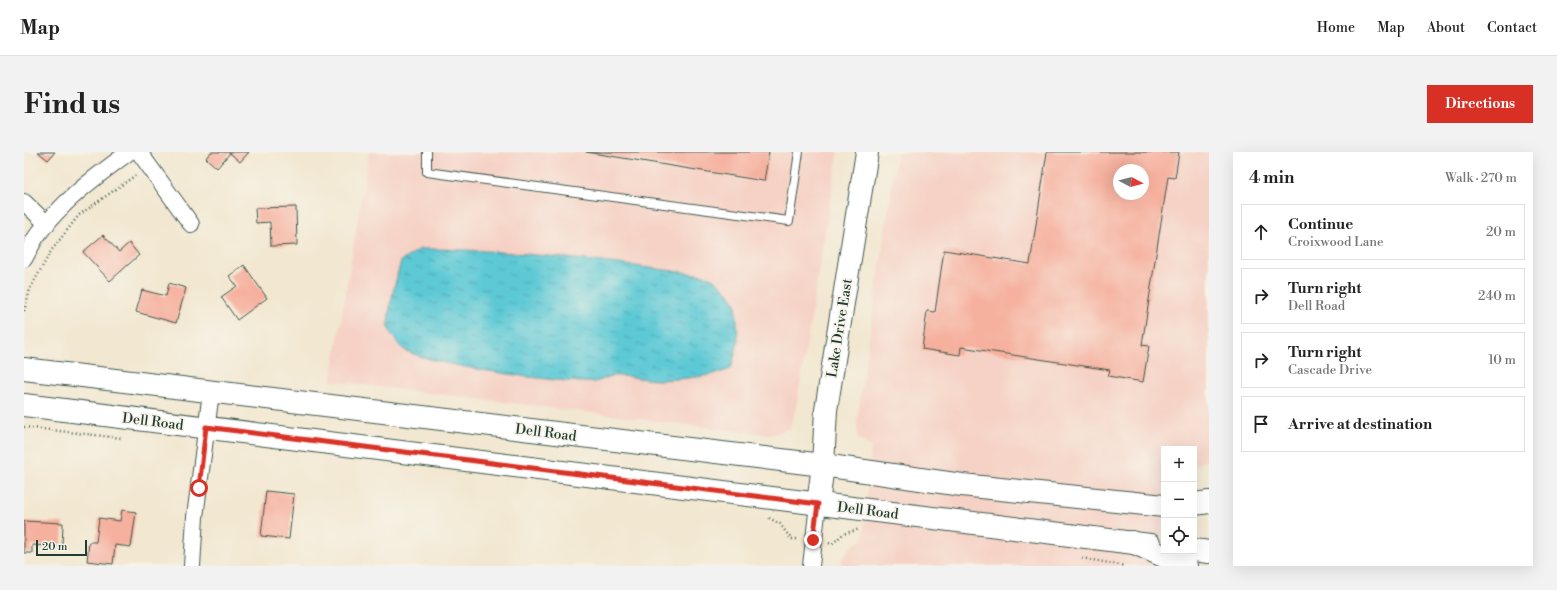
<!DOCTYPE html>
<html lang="en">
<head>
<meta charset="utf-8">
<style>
	:root { --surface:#fff; --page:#f2f2f2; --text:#222; --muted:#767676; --line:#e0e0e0; --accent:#d93025 }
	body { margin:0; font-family:"Libre Bodoni",serif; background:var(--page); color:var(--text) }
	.controls { position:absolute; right:12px; bottom:12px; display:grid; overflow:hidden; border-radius:0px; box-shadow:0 4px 16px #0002 }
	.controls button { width:36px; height:36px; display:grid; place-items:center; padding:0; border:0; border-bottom:1px solid var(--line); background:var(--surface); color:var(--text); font:20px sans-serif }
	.compass { position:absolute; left:1089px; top:12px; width:36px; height:36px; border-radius:50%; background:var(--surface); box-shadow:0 4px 16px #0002; rotate:97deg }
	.scale { position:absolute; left:12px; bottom:10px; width:51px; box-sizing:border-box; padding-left:4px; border:2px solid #1f3d34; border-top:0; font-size:11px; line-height:14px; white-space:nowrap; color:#1f3d34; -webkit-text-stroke:3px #f7f3e8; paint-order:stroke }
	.stop { position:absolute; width:12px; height:12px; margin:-9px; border:3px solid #d93025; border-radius:50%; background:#fff }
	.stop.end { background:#d93025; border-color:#fff; box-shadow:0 1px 4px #0008 }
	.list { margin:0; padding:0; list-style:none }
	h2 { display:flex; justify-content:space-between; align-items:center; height:52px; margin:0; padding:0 16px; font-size:17px }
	h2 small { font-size:13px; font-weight:400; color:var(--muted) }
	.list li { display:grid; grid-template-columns:26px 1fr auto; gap:12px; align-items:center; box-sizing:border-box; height:56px; margin:0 8px 8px; padding:0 8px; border:1px solid var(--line); border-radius:0px }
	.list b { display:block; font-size:15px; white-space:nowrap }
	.list p { margin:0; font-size:13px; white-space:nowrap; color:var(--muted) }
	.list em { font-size:13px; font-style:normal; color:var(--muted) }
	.icon { flex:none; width:22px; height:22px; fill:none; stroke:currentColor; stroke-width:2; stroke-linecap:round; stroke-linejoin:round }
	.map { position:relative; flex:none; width:1185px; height:414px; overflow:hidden; border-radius:0px }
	header { display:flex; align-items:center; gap:24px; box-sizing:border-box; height:56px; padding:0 20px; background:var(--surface); border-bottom:1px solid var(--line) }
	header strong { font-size:19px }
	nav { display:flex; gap:22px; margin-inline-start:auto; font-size:14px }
	.intro { display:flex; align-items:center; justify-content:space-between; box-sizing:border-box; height:96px; padding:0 24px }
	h1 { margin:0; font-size:28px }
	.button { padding:10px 18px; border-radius:0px; background:var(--accent); color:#fff; font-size:14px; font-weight:700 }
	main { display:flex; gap:24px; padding:0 24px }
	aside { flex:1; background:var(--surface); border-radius:0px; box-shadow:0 4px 16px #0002 }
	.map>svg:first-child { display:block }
</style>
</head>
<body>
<header>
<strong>Map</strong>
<nav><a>Home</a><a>Map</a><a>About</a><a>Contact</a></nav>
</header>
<div class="intro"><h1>Find us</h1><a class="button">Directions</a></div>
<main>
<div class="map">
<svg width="1185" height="414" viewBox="0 0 1185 414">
	<defs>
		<pattern id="water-ripples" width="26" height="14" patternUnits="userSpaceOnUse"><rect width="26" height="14" fill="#5dc9d5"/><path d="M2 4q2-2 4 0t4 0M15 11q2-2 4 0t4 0" fill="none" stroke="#4ca4ae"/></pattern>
	</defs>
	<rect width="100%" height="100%" fill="#f7f3e8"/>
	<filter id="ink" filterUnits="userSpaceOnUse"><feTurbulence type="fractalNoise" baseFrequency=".025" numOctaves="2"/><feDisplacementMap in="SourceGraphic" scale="8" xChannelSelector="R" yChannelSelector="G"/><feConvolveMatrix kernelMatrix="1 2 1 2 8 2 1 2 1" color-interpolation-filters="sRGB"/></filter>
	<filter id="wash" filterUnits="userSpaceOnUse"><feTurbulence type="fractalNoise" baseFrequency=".012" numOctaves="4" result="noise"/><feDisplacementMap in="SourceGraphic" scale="16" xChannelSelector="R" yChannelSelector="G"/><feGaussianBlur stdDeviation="0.9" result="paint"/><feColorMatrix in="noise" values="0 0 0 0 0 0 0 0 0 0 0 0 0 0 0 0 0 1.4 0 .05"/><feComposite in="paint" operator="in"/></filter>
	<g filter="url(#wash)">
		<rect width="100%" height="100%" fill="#f2e7d0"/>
		<path fill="#f6d1c5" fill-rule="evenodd" d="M345,0h469l-41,251 -7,25 -19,7 -440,-54z
			M873,0h312v307l-15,7v-17h-30v69l-8,48h-315l1,-8 11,-13 10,-5 8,-93 -14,-9v-19zM1095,18h24v24h-24z"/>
		<path fill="url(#water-ripples)" stroke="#3e8384" d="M396,97c95,0 190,14 284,26l10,4 13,12 9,13 2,38 -7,27c-21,8 -49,10 -72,11 -15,0 -30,-5 -45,-4 -7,0 -14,6 -21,6 -26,2 -179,-18 -192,-35 -4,-5 -10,-12 -12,-18 -4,-10 9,-57 12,-68z"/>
		<g id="blocks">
			<path fill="#f6b09e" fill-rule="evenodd" d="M14,0h17l-7,8z
				M187,0h38l-9,10 -10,-9 -13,15 -11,-10z
				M562,0h183l-5,29z
				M1023,0h132l-4,26 -7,-1 -26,168 7,1 -6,36 -35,-6 2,-6 -149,-23 -1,8 -38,-6 5,-38 8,1 9,-62 86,14zM1095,18h24v24h-24z
				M272,55l1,38 -26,1 -1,-24 -14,1 -1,-15z
				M79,83l16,17 10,-9 10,12 -29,26 -27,-29z
				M220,113l23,33 -30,22 -16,-23 16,-11 -8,-10z
				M145,131l17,5 -10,35 -40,-11 6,-22 24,6z
				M242,339l28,3 -5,45 -28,-3z
				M98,358l14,2 -5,35 -16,-2 -2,19 -26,-3 2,-19h7l3,-24 21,3z
				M0,369l39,2 -1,24 -30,-2v8h-8z"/>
		</g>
	</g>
	<g filter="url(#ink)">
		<use href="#blocks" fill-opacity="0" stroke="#3f564b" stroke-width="1"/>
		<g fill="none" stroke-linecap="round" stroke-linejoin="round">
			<g stroke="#3f564b" stroke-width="10">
				<path id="lane" d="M403,0v20l362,49 10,-69"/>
			</g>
			<g stroke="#3f564b" stroke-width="18">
				<path id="street" d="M115,0l52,72
					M0,50l23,22
					M0,107c4,-7 8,-15 12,-22 25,-35 59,-60 93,-85
					M168,414l3,-49 16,-125
					M787,414l7,-62"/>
			</g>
			<g stroke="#3f564b" stroke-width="24">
				<path id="secondary" d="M0,217l799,96 139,20 202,21
					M0,253l1126,140
					M794,352l5,-39 3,-55 41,-258
					M1170,398l15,2"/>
			</g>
			<g stroke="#3f564b" stroke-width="24">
				<path id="primary" d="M1170,352l15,-2
					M1108,390l54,24"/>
			</g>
			<path stroke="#3f564b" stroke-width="2.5" stroke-dasharray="1 3" stroke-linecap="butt" d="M0,159l6,-22 21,-38 28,-36 57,-40
				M0,275l97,11
				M745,366l11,6 11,15h8
				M805,391l3,1 11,-10 17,-5
				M1058,406l43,8"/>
			<use href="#lane" stroke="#fff" stroke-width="8"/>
			<use href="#street" stroke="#fff" stroke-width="16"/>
			<use href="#secondary" stroke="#fff" stroke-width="22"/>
			<use href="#primary" stroke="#fff" stroke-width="22"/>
		</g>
	</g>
	<g fill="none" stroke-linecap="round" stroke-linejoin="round" filter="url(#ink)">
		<path stroke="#d93025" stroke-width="5" d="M175,336l7,-61 612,77 -5,36"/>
	</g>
	<g text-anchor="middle" stroke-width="3.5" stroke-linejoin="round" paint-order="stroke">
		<g font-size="14" fill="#1f3d34" stroke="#f7f3e8">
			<text transform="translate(815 176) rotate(-81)" y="5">Lake Drive East</text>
			<text transform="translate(129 269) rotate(7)" y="5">Dell Road</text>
			<text transform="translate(522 280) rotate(7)" y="5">Dell Road</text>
			<text transform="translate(844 358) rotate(7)" y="5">Dell Road</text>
		</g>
	</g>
</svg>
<div class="controls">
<button>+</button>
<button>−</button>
<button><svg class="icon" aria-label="locate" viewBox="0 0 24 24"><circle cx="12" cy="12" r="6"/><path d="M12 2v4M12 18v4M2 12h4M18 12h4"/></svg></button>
</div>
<svg class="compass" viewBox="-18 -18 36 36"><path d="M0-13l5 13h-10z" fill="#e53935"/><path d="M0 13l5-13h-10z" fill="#767676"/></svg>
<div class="scale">20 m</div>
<div class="stop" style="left:175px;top:336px"></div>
<div class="stop end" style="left:789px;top:388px"></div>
</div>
<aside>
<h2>4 min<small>Walk · 270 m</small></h2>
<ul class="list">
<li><svg class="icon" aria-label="ahead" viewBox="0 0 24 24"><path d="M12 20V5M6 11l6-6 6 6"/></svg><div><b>Continue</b><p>Croixwood Lane</p></div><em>20 m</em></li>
<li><svg class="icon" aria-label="right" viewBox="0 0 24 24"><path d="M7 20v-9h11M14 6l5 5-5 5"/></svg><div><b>Turn right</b><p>Dell Road</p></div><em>240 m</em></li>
<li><svg class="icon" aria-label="right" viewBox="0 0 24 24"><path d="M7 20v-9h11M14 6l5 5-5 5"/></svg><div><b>Turn right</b><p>Cascade Drive</p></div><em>10 m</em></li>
<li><svg class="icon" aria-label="arrive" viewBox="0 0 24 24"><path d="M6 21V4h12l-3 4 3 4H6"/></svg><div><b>Arrive at destination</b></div></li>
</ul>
</aside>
</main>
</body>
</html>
